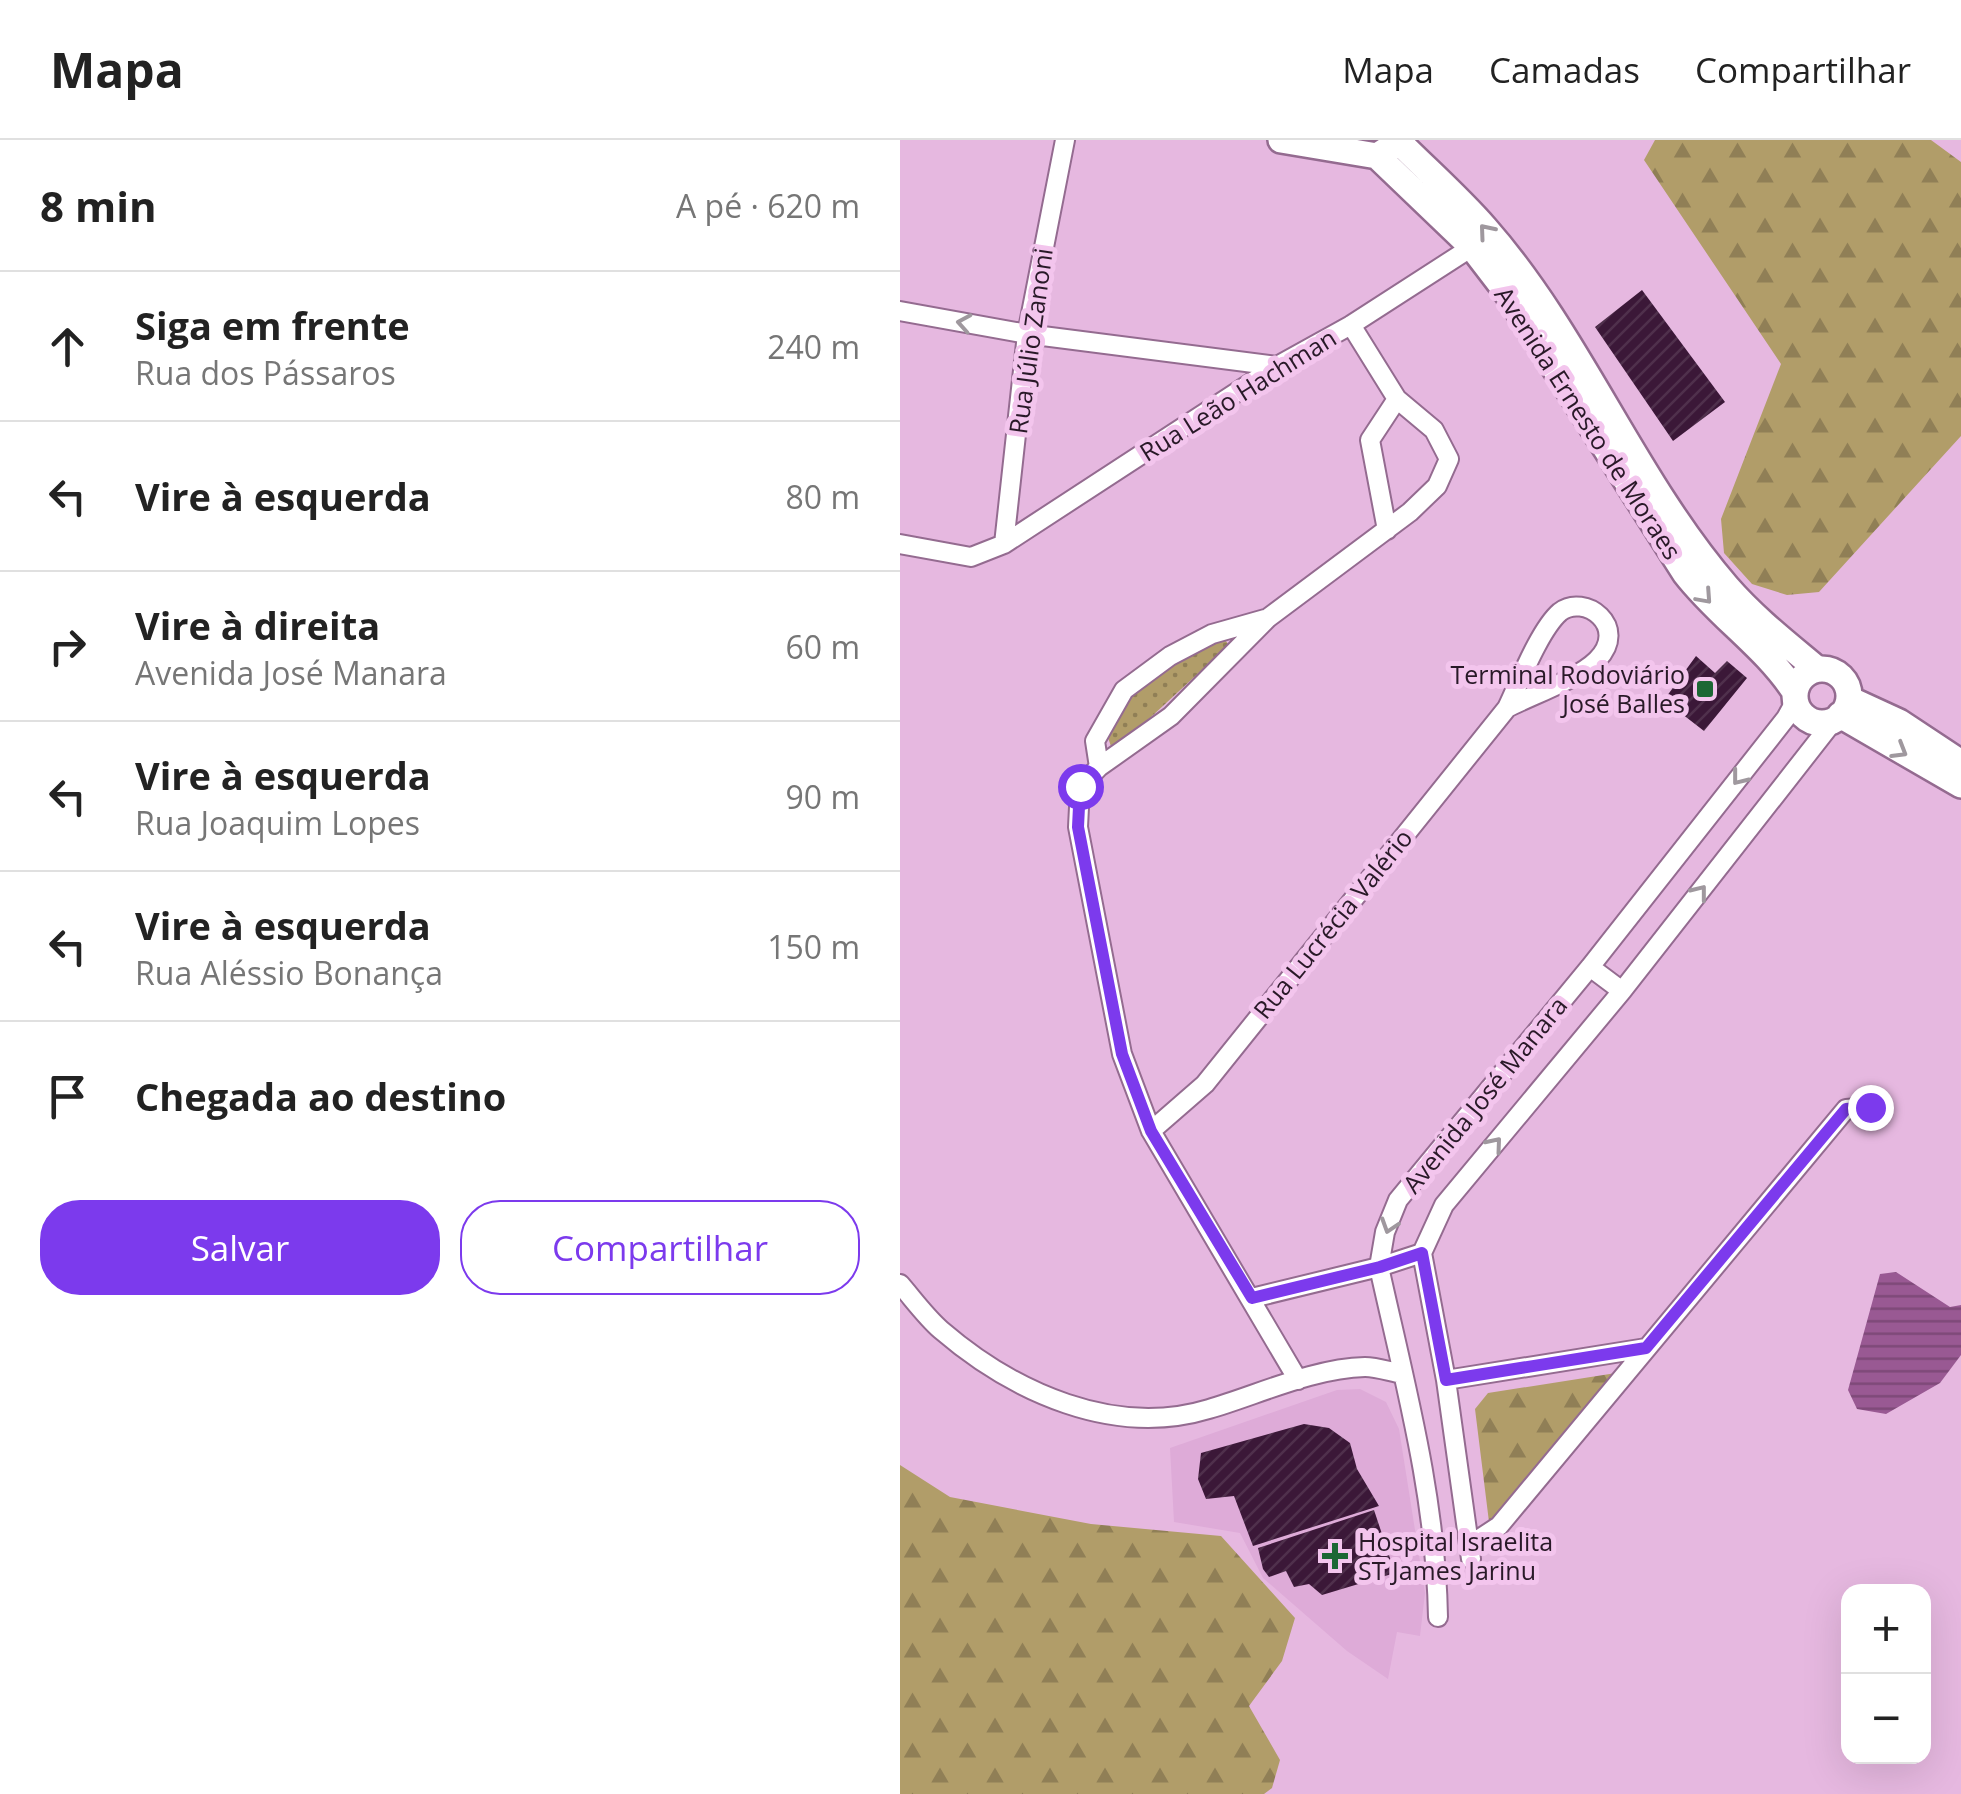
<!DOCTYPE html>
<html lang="pt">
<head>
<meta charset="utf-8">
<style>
	:root { --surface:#fff; --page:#f2f2f2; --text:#222; --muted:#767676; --line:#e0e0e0; --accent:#7c3aed }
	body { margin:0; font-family:"Open Sans",sans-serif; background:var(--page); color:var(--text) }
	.controls { position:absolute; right:30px; bottom:30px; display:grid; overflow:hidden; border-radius:20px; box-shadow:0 10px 40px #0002 }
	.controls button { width:90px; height:90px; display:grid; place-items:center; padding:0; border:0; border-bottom:2px solid var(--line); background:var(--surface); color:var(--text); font:50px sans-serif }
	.stop { position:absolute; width:30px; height:30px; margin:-22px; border:8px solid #7c3aed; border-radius:50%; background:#fff }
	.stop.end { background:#7c3aed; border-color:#fff; box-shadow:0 2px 10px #0008 }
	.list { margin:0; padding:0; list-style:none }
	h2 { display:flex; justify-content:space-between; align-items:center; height:130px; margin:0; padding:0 40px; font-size:42px }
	h2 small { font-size:32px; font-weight:400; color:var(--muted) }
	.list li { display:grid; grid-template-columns:65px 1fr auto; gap:30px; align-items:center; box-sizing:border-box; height:150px; padding:0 40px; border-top:2px solid var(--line) }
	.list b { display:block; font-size:38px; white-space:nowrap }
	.list p { margin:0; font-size:32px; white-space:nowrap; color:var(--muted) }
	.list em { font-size:32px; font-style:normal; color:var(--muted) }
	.actions { display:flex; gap:20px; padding:30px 40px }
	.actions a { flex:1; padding:22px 0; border:2px solid var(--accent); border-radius:40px; text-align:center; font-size:35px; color:var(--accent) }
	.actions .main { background:var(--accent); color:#fff }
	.icon { flex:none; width:55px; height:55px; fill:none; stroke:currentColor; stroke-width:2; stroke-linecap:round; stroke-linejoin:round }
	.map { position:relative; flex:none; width:1061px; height:1654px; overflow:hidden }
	header { display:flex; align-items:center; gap:60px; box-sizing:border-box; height:140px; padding:0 50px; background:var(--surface); border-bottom:2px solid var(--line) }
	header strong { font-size:48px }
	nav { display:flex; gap:55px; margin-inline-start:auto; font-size:35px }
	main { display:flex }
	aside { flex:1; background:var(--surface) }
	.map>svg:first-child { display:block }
</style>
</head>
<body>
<header>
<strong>Mapa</strong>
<nav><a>Mapa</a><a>Camadas</a><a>Compartilhar</a></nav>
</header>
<main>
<aside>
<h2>8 min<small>A pé · 620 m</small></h2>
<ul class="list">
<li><svg class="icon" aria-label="ahead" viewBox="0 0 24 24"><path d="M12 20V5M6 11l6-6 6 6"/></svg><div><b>Siga em frente</b><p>Rua dos Pássaros</p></div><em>240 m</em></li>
<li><svg class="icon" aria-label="left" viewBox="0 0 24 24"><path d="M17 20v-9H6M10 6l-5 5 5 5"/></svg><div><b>Vire à esquerda</b></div><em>80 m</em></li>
<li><svg class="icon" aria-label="right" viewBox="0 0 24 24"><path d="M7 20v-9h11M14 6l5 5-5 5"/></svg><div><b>Vire à direita</b><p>Avenida José Manara</p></div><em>60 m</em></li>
<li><svg class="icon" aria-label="left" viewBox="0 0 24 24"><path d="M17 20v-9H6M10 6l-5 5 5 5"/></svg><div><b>Vire à esquerda</b><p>Rua Joaquim Lopes</p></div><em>90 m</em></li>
<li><svg class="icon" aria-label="left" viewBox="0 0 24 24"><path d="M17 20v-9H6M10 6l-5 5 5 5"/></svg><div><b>Vire à esquerda</b><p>Rua Aléssio Bonança</p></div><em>150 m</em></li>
<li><svg class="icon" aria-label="arrive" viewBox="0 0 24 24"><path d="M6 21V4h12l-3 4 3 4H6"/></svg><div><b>Chegada ao destino</b></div></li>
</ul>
<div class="actions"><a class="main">Salvar</a><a>Compartilhar</a></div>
</aside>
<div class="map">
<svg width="1061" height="1654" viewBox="0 0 1061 1654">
	<defs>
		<pattern id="grass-dots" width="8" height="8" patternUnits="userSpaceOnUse" patternTransform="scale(2.5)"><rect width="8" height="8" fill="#b19d69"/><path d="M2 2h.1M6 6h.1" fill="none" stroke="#907f56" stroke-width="1.8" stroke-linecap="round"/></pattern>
		<pattern id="forest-firs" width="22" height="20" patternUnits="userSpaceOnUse" patternTransform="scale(2.5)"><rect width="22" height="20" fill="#b19d69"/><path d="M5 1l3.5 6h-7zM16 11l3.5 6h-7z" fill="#907f56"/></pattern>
		<pattern id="water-rules" width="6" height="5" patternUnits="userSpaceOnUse" patternTransform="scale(2.5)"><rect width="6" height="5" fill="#995993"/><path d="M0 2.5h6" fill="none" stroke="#7d4978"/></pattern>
		<pattern id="building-hatch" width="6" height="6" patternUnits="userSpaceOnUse" patternTransform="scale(2.5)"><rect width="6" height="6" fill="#3b1838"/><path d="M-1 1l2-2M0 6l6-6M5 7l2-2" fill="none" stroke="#4f304c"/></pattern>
	</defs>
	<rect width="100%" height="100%" fill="#e6b8e0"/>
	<path fill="#deabd8" d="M460,1249l26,13 13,27 26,164 -5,43 -23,-4 -9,47 -41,-28 -84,-73 -23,-45 -66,-11 -4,-74 167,-58z"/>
	<path fill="url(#grass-dots)" d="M322,496l7,9 -116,107 -6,-17c30,-56 58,-74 115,-99z"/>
	<path fill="url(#forest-firs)" d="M755,0h276l30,22v274l-142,156 -32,3 -35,-11 -28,-31 -3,-34 60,-155 -137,-204z
		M716,1233l-114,149h-13l-14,-113 13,-16z
		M0,1325l50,32 141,27 130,12 74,82 -13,43 -33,45 31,54 -8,28 -8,6h-364z"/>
	<path fill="url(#water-rules)" d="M996,1132l54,35 11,-2v50l-21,28 -54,31 -29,-5 -9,-19 32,-116z"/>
	<path fill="url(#building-hatch)" d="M742,150l83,112 -52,39 -78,-114z
		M796,516l19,17 12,-12 20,17 -43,53 -40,-31z
		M404,1284l25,4 21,15 7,26 22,37 -126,40 -19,-50 -28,3 -8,-20 3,-26z
		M474,1370l21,63 -73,22 -13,-11 -15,3 -8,-16 -17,6 -6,-8 -5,-21z"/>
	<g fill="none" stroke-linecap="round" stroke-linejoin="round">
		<g stroke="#946b90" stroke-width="22">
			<path id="street" d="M0,171l127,23 250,32
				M487,390l-17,-90 27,-41
				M0,404l71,13 33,-13 273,-178 74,-41 121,-78
				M104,404l23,-210 38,-194
				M199,627l-4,-26 29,-51 46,-34 42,-22 53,-15
				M690,827l32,24
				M251,991l54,-47 302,-376c12,-25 33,-79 53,-96 24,-19 70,14 37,48 -19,19 -65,35 -90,48
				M0,1144c13,15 26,33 41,46 72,62 173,108 268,79 48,-14 105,-41 156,-42 12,0 26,5 38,7
				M352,1158l127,-31 43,-14
				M398,1240l-147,-249 -29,-77 -44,-227 2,-40 19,-20 72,-51 97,-98 142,-106 27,-26 12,-27 -15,-29 -37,-31 -46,-74
				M546,1240l200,-32
				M570,1405l29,-19 347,-417 24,-2
				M571,1419l-25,-179 -24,-127 22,-48 178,-214 213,-272
				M538,1477c-2,-120 -33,-233 -59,-350l6,-35 13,-32 192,-233 196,-249 10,-18"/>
		</g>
		<g stroke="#946b90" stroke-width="30">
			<path id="primary" d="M381,0l96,16 22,-14c28,28 60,56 86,86 95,108 148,250 242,359 27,31 59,56 90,82
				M477,16l95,91 33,43 180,283c34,44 80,73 110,119
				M895 556a27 27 0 1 1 54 0a27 27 0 1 1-54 0Z
				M949,559l50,23 62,41
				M940,575l121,70"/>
		</g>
		<use href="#street" stroke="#fff" stroke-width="18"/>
		<use href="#primary" stroke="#fff" stroke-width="25"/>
	</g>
	<defs><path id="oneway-chevron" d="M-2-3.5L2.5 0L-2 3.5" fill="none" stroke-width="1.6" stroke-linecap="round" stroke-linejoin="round" transform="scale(2.5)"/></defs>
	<g stroke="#9f989e">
		<use href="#oneway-chevron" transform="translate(586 91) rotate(-130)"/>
		<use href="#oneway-chevron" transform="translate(64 183) rotate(-170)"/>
		<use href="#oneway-chevron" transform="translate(805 457) rotate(48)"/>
		<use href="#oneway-chevron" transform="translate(1000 611) rotate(31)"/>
		<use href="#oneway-chevron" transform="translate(839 638) rotate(128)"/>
		<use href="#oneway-chevron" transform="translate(800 752) rotate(-52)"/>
		<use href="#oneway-chevron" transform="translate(595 1004) rotate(-50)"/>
		<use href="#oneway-chevron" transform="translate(489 1086) rotate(108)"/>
	</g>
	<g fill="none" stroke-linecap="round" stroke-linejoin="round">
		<path stroke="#7c3aed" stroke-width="12" d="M180,646l-2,41 44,227 29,77 101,167 128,-31 42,-14 24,127 200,-32 200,-239 24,-2"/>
	</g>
	<g fill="#1c6734" stroke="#f3c5ed" stroke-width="4">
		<rect x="795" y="539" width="20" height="20" rx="5"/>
		<path d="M430 1401h10v10h10v10h-10v10h-10v-10h-10v-10h10z"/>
	</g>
	<g text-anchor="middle" stroke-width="10" stroke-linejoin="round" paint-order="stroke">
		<g font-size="25" fill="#291928" stroke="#f3c5ed">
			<text transform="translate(131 201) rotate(-82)" y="9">Rua Júlio Zanoni</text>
			<text transform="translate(338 255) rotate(-32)" y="9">Rua Leão Hachman</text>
			<text transform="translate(688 283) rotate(57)" y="9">Avenida Ernesto de Moraes</text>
			<text transform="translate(433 784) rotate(-51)" y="9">Rua Lucrécia Valério</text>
			<text transform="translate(585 955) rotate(-51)" y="9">Avenida José Manara</text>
		</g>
		<g font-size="25" fill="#291928" stroke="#f3c5ed" text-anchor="end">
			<text x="785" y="544">Terminal Rodoviário<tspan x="785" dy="29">José Balles</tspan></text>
			<text x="458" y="1411" text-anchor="start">Hospital Israelita<tspan x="458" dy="29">ST James Jarinu</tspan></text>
		</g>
	</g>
</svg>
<div class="controls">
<button>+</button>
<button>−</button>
</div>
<div class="stop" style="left:180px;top:646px"></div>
<div class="stop end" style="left:970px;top:967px"></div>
</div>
</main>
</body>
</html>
